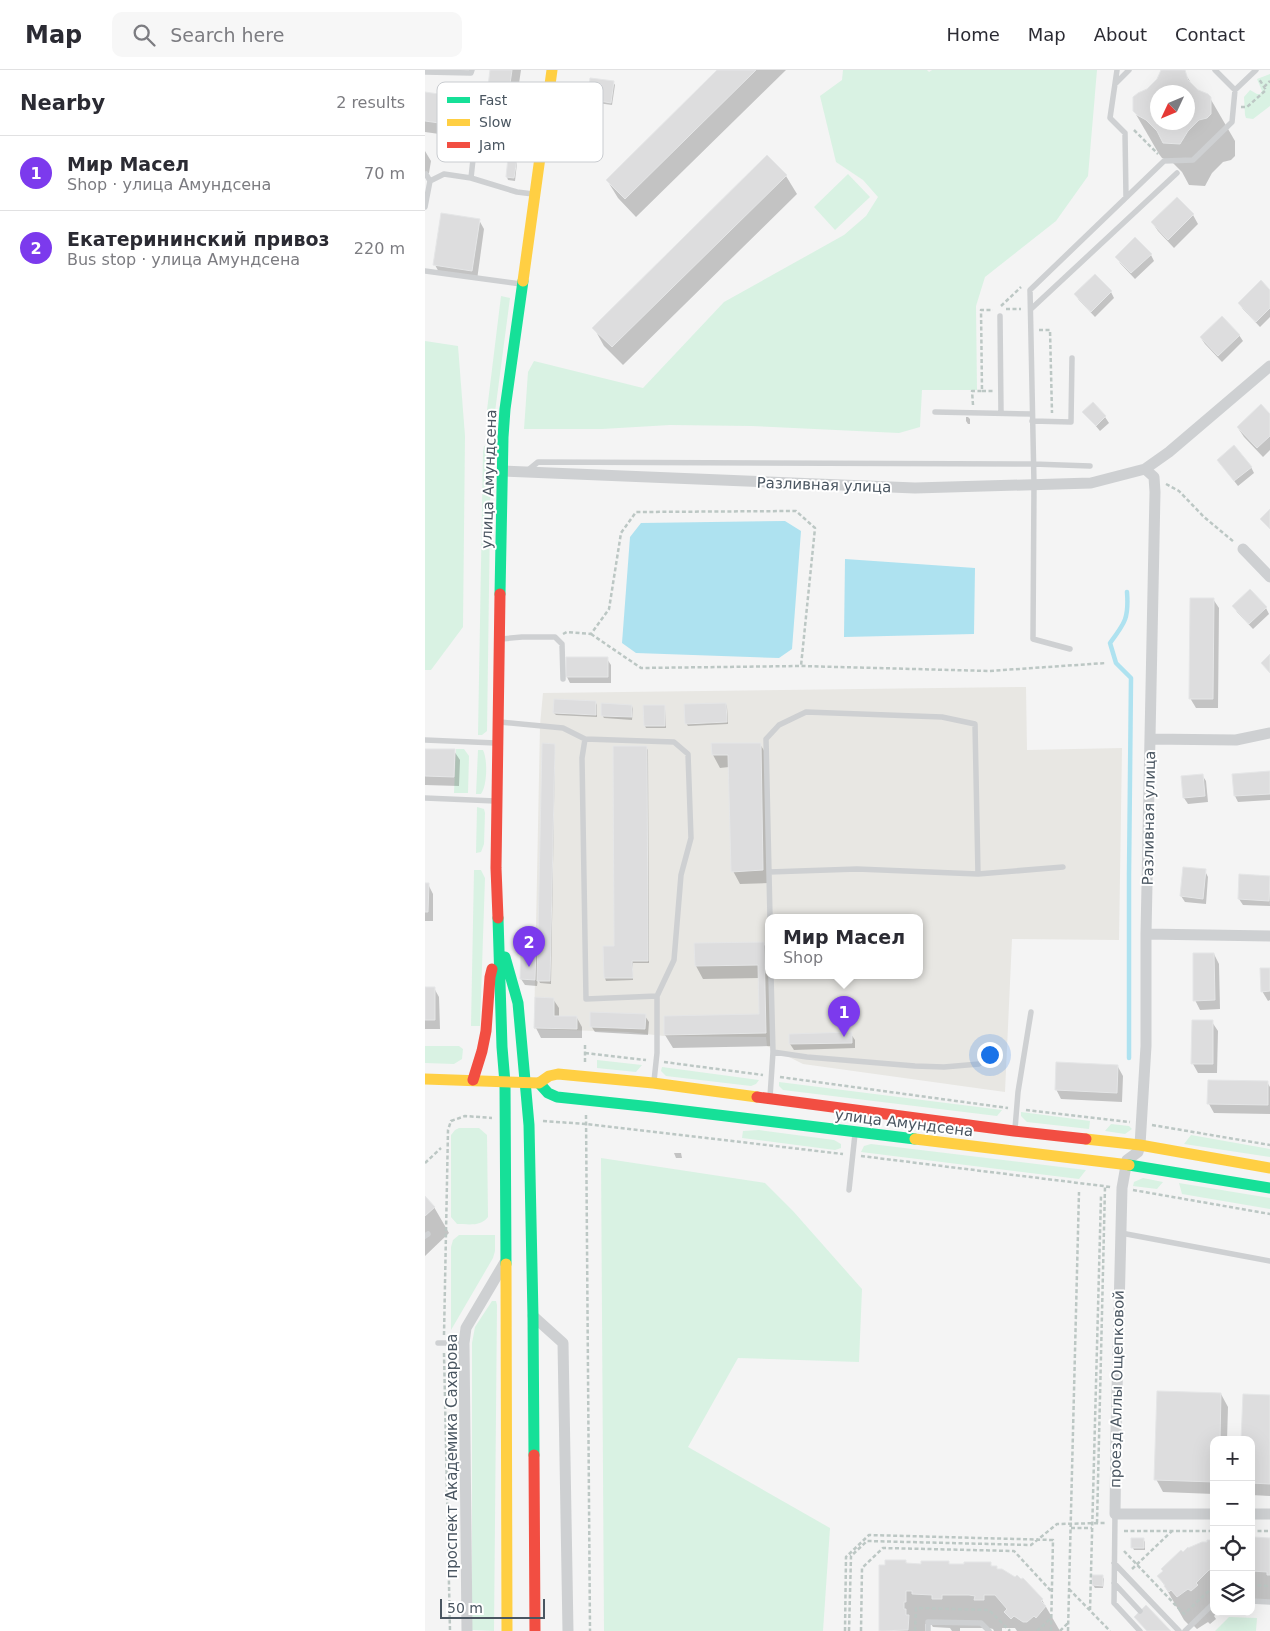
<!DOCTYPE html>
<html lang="en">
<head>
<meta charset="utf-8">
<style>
	:root { --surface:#fff; --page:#f7f7f7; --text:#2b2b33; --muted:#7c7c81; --line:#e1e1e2; --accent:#7c3aed }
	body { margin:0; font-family:"DejaVu Sans",sans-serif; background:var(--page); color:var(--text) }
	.controls { position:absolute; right:15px; bottom:15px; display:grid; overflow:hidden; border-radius:10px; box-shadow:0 5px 20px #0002 }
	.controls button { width:45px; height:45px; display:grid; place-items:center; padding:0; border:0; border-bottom:1px solid var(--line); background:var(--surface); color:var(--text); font:25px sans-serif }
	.compass { position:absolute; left:725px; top:15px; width:45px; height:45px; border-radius:50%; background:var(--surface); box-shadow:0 5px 20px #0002; rotate:226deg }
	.scale { position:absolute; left:15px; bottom:12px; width:105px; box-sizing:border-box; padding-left:5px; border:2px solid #4a5661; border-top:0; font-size:14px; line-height:18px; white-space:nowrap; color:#4a5661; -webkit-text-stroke:4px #fff; paint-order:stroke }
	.you { position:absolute; left:564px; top:984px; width:18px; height:18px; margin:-12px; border:4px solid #fff; border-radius:50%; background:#1a73e8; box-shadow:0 0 0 8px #1a73e833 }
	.badge { display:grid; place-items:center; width:32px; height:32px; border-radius:50%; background:var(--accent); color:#fff; font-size:16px; font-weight:700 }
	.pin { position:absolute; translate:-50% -41px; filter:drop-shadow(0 1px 2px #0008) }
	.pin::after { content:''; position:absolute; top:26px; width:18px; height:15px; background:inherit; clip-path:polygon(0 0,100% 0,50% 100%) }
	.popup { position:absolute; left:340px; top:844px; width:158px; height:65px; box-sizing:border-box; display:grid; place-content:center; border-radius:10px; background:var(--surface); filter:drop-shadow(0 1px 4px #0005); font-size:16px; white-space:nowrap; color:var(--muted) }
	.popup b { font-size:19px; color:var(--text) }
	.popup::after { content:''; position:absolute; left:50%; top:100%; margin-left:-10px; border:10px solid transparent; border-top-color:var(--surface) }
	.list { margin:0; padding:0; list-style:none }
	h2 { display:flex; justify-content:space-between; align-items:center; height:65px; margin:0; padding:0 20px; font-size:21px }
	h2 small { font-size:16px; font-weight:400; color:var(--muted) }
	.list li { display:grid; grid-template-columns:32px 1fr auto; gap:15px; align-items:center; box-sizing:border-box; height:75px; padding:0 20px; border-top:1px solid var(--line) }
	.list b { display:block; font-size:19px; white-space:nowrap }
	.list p { margin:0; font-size:16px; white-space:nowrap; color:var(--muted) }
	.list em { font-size:16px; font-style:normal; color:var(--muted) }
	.icon { flex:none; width:28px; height:28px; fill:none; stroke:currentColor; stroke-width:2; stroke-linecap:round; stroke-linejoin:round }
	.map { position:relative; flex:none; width:845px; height:1561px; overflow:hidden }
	header { display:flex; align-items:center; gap:30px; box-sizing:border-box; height:70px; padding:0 25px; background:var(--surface); border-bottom:1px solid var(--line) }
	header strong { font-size:24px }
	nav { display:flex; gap:28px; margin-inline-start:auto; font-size:18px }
	.search { width:350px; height:45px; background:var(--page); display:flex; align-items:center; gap:12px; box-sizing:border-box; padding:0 18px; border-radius:10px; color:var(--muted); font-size:19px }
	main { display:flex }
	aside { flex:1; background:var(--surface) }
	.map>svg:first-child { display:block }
</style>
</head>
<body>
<header>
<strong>Map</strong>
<div class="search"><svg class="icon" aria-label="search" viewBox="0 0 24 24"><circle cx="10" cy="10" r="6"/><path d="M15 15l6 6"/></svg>Search here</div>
<nav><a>Home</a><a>Map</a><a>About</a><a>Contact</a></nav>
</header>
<main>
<aside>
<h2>Nearby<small>2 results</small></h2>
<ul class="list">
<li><span class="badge">1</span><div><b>Мир Масел</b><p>Shop · улица Амундсена</p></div><em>70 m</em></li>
<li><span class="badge">2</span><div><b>Екатерининский привоз</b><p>Bus stop · улица Амундсена</p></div><em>220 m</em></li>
</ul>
</aside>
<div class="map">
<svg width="845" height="1561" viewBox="0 0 845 1561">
	<rect width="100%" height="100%" fill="#f4f4f4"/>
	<path fill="#e8e7e3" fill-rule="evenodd" d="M601,617l1,63 95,-2 -3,192 -107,-1 -7,153 -202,-28 -36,-18 -1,-9 -102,-1 -36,-4 -94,-3 6,-304 3,-32zM344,848h150v58h-150z"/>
	<path fill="#d9f2e3" d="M418,0h84l2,2 3,-2h165l-9,106 -32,45 -71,56 -9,29 1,84h-55l-2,37 -21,6 -148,-7 -81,-1 -68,4h-78l4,-57 6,-11 109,27 81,-86 120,-67 22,-19 12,-19 -15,-17 -27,-18 -16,-66 22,-16z
		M845,4v32l-17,13 -7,-1 -1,-3 -1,-18 6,-7 7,4h3l2,-3 -5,-12z
		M423,104l22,23 -35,33 -21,-23z
		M76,226l9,2 -15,114 -8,-2z
		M0,271l33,5 7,90 -2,191 -32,43h-6z
		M59,376l7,1 -4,284 -5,4h-4l5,-283z
		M31,679h8l5,7 -1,37h-14z
		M53,680h5c5,10 4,36 -2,44h-5z
		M52,737l7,2 1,4 -1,31 -3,8 -5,1z
		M49,800h7l4,8 -5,148h-9z
		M0,976h34l4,3 -1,10 -8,5 -29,-1z
		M172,990l45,5 -6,7 -39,-4z
		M237,997l97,13 -3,4 -5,2 -85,-10 -5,-5z
		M354,1012l223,28 -5,6 -214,-26 -4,-4z
		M596,1042l69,9 -1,8 -62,-7 -6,-6z
		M686,1054l18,2 3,3 -7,5 -20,-3z
		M34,1058h20l8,7 1,82c-7,10 -21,7 -31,7l-6,-7v-82l4,-5z
		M334,1060l75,10 7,4v4l-6,2 -93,-12 1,-7z
		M766,1065l79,14v8l-86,-13z
		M446,1074l215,26 -7,9 -218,-27 3,-6z
		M176,1088l164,25 28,28 69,78 -3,73 -121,-4 -50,89 142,81 -7,103h-219z
		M718,1108l20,4 -6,7 -24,-3 1,-4z
		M754,1113l91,15v11l-88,-15z
		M34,1165h36v16l-2,7 -42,72v-83l2,-7z
		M67,1231h4l1,4 -3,326 -22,-1v-287l3,-16z
		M804,1547l28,1 -1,13h-41z"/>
	<path fill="#aee2f0" d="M360,451l16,10 -9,118 -13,9 -143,-5 -14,-10 8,-106 11,-14z
		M420,489l130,9 -1,66 -130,3z"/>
	<path fill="#0003" fill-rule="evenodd" d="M67,0h29l-11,74 -85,-12v-39l62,10z
		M294,0h67l-150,147 -18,-19 -11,-18z
		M738,0h20l11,18 16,10 25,43v15l-4,4 -8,2 -11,11 -7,13 -16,-1 -7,-13 -10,-10 -10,-4 -3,-4 -25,-43 14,-21 10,-10zM732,22h30v30h-30z
		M166,10l22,2 2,3 -3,20 -22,-3 -1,-3z
		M0,81l6,10 -2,12h-4z
		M91,90l1,3 -2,18 -7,-1 -1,-3z
		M361,106l11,18 -174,171 -19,-19 -10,-18z
		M752,128l16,17 5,9 -24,24 -16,-17 -6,-9z
		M54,150l5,9 -7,51 -37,-6 -5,-9z
		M726,185l3,6 -19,18 -15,-16 -3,-6z
		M670,205l16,17 3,6 -19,19 -16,-17 -4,-6z
		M845,221v26l-10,10 -17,-18 -4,-6z
		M814,265l4,6 -21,21 -17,-18 -4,-6z
		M659,342l21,5 4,6 -9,8z
		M845,346v34l-7,7 -19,-20 -6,-9z
		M541,347h2l2,2v5h-2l-2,-3z
		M793,390l33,7 3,6 -16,13z
		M788,529l6,9 -1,100h-22l-6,-10z
		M809,536l32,2 3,6 -16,15 -16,-17z
		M182,589l4,6v18h-41l-3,-6z
		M171,633l1,2v12l-41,-2 -2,-2z
		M301,634l1,3 1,17 -40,2 -2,-3z
		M207,636l1,3 -1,11 -28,-2 -2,-3z
		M239,636l1,3 1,19h-20l-1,-2z
		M335,674l8,13 2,126 -30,1 -7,-13 -4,-104 -9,1 -7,-13z
		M129,675l1,2 -4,237 -11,-1 -2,-4 -1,7 -12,-1 -4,-6 2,-32 12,1 4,6z
		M221,677l2,3 1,213h-16v17l-27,1 -1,-3 11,-30z
		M0,680l29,1 6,9 -1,26 -34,-1z
		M845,704v26l-32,2 -3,-6z
		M777,705l4,6 2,21 -20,2 -4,-6z
		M780,801l3,6 -2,27 -21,-2 -4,-6z
		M844,807l1,29 -27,-1 -4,-6z
		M0,814h3l5,10v27h-8z
		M338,873l6,10 4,93 -100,2 -8,-13v-18l95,-2 -1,-37 -56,1 -7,-13 -1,-22z
		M789,884l5,10 1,45 -20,1 -5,-10z
		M845,899v31l-2,1 -6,-10z
		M0,918h9l5,9 1,32h-15z
		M111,929h17l6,9v9l18,1 5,9v11h-41l-5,-10z
		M220,946l4,6 -1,13 -53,-3 -4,-6z
		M787,952l6,9 -1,42h-19l-5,-9z
		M426,964l4,6v8l-61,2 -4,-6z
		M693,997l5,9 -1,26 -61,-3 -5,-10z
		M842,1012l3,5v27l-56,-1 -5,-9z
		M249,1083h7l1,5h-6z
		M0,1128l9,9 15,26 -24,23z
		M796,1324l7,13 -1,33h-13v54l-51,-2 -7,-13z
		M845,1326v100l-19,-1v-55z
		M718,1469l2,3v8h-11l-1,-2z
		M845,1469v65h-16v3h-3v-66z
		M789,1471v71h4l-4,4 2,3 -6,5 -2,-2 -11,7 -6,-6 -2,2 -5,-5 -25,-44 24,-23z
		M481,1492l1,2 15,1 26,-3 2,3 40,-2 2,4h4l2,3 44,30 18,31h-43l-2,-3h-13v3h-8l-1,-2 -4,-1h-29v3h-8l-2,-3 -17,-1 -2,-3h-6v7h-44l-1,-65z
		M677,1506l2,3 -1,9h-8l-2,-3z"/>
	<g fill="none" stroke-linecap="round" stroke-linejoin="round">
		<path stroke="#aee2f0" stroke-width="4.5" d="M702,522c2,26 -2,31 -17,51l6,20 15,15 -2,198v182"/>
	</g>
	<path fill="#ddddde" stroke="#e5e6e7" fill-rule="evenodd" d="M65,0h22l-9,62 -78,-11v-29l61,9z
		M292,0h39l-131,129 -19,-19z
		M736,0h24l3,10 10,10 10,4 3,3v17l-4,4 -8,2 -11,11 -8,13 -17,-1 -6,-12 -11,-11 -9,-5 -4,-4v-14l5,-4 9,-4 10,-10zM732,22h30v30h-30z
		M165,8l24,3 -3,22 -23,-4z
		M342,85l20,20 -175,172 -20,-19z
		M83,88l9,1 -3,19 -8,-1z
		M752,127l17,17 -26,26 -17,-18z
		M16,143l39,6 -8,52 -39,-6z
		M710,167l17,17 -21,19 -16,-16z
		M670,204l17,17 -21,21 -17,-18z
		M836,210l9,10v18l-14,14 -18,-19z
		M797,246l18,19 -22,21 -18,-19z
		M668,332l13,14 -10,10 -14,-14z
		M836,334l9,10v22l-13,12 -20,-21z
		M809,375l18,22 -18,14 -17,-21z
		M845,439v20l-10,-10z
		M825,519l17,18 -18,17 -17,-18z
		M765,528h24l-1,101h-24z
		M845,584v19l-9,-10z
		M141,587h42v20h-42z
		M129,629l42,2v14l-43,-2z
		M176,633l31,2v12l-31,-1z
		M301,633l1,19 -42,2 -1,-20z
		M218,635h22v21h-21z
		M117,673l13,1 -5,237h-13z
		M286,673h50l2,127 -32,2 -3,-117h-16z
		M188,676h34l1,215h-16l1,17h-29l-1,-32h11z
		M0,679h30l-1,28 -29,-1z
		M845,701v23l-36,2 -2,-22z
		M778,704l2,22 -22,2 -2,-22z
		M758,797l23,2 -3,30 -23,-3z
		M814,804l31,2 -1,25 -31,-2z
		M0,813h4l-1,29h-3z
		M339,872l2,91 -102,2v-19l95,-2 -1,-49 -63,1 -1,-23z
		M96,876h15l-1,34 -15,-1z
		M768,883h21l1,47 -22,1z
		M835,898h10v23l-9,1z
		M0,917h10v33h-10z
		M110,927l19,1v18h23v13l-43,-1z
		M165,942l56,2 -1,15 -55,-2z
		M767,950h21v44h-22z
		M427,962v11l-63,1v-10z
		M631,992l62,3 -1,28 -62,-3z
		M783,1010l60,1v24l-61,-1z
		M0,1126l10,11 -10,9z
		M732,1321l64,2 -1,47h-6v42l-60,-2z
		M818,1324l27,1v89l-19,-1v-43h-10z
		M829,1467l16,1v37h-3v-3l-16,-1v-31h3z
		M706,1468h13v10h-13z
		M782,1470h7v30h-5l-13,13 2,2 -7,6 -3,-2 -11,8 -6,-7 -2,2 -5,-6 1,-1 -8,-9 6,-5 -2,-2 20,-19 2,2 5,-5v1l14,-6h5z
		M460,1490h21v3l15,1v-3h28v3h15v-2h27v4h6v3h5l13,8 2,-2 4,4 2,-1 20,21 -2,2 5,5 -10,12 -2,-2 -7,6h-4l-9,-6 -3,3 -7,-7 3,-3 -12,-14h-11v5h-10l1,-4 -6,-1h-27v4h-10v-4l-20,-1v-3h-6v11h-2v7h2v6h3l-1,15 -29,1v-66h6z
		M667,1505h11v11l-11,-1z
		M721,1535l25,26h-24l-13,-14z"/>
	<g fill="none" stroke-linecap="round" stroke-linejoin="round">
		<path stroke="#bcc7c4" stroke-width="2.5" stroke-dasharray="4 2.5" stroke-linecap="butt" d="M839,17l6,-6
			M816,37h6l19,-17 -7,-11
			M709,60l24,24
			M576,236l20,-19
			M581,239h15
			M614,260h11l2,83
			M557,321h11
			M548,335l-1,-14h10l-1,-81h12
			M741,414l13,7 25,26 30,25
			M138,564l4,-2 24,2 18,-25 12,-76 15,-21 160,-1 19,17 -14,138
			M166,564l50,34 160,-2 188,5 117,-8
			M160,975v17
			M160,983l61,7
			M239,992l99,13
			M355,1007l228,31
			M601,1040l104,12
			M161,1045l4,516
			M118,1051l43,3 257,30
			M727,1055l118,20
			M436,1086l250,31
			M0,1093l16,-15
			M708,1120l137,24
			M19,1265l4,-205 3,-9 14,-5 27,2
			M19,1283l6,278
			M672,1453l8,-336
			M646,1458h21
			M699,1461h90
			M826,1461h19
			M699,1481l60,63 30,-28
			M707,1499l40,-38
			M826,1515l19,1
			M644,1519l41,42
			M665,1540l11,-414
			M420,1561l1,-74 23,-22 184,5 -2,91
			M424,1561l2,-75 16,-15 164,4 26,-21 48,-1
			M436,1561l1,-63 21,-20 131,3 37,40
			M490,1561l1,-23 73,2 21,21
			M612,1561l14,-13
			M635,1561l8,-8
			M643,1561l11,-439"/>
		<path stroke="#ced0d2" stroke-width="5.5" d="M692,0l-7,48 15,15 1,64
			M790,0l20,20
			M0,2l46,1 1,-3
			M690,14l14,-14
			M1,104l4,7 14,-7 27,4 46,14 16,2
			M46,108l4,-37 64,7
			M0,137l5,-26
			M0,201l96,13
			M606,239l146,-136
			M575,246l1,97
			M510,342l97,2
			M607,351l39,1 1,-64
			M102,401l11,-9 495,2 57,2
			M76,569l21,-2h33l7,7 1,35
			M645,579l-37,-10 1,-155 -4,-194 134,-129 29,-1 39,-38 3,-32 21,-20
			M75,652l63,6 22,11 89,3 14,12 3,84 -10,37 -7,85 -17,36v57l-3,28
			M160,669l-3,19 4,241 71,-3
			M0,670l71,3
			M0,728l70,3
			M344,802l88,-3 121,5 85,-7
			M345,848l-4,-179 13,-14 27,-13 136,5 33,7 3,150
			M348,982l34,5 108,9 29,1 35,-3
			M345,1027l3,-45 -2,-76
			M590,1059l3,-37 13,-80
			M424,1120l6,-56
			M696,1163l149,28
			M0,1166l3,-2
			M13,1273h26
			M690,1444l-1,89 26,28
			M689,1493l65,68
			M689,1513l26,28
			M826,1531l19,1
			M503,1561v-9l53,1 8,8
			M760,1561l29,-28"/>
		<path stroke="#ced0d2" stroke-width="11" d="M720,399l9,8 1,15 -9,442v112l-6,99 -2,7 -11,8 -5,28 -6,244 -1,82h99
			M77,401l413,17 176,-5 54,-14 24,-17 101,-86
			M818,479l27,28
			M725,669l86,1 34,-7
			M721,864l124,2
			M108,1246l30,27 5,288
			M826,1444h19
			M42,1561l-3,-288 2,-15 39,-66"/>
		<path stroke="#16e098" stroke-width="11" d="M75,524l3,-157 2,-28 18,-128
			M73,848l4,129 3,36 1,181
			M80,887l13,46 11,122 4,191 1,139
			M114,1013l9,10 9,4 95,10 263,32
			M704,1095l141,23"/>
		<path stroke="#ffcf43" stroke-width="11" d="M98,211l29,-211
			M0,1009l114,4 10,-7 9,-2 95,9 104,14
			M490,1069l214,26
			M661,1069l54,6 130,23
			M81,1194l1,367"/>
		<path stroke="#f24e42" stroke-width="11" d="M73,848l-2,-50 4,-274
			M48,1010l9,-29 4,-20 4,-54 2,-8
			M332,1027l257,34 72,8
			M109,1385l1,176"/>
	</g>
	<g text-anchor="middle" stroke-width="4" stroke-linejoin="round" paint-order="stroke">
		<g font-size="15" fill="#4a5661" stroke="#fff">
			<text transform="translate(64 409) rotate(-88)" y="5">улица Амундсена</text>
			<text transform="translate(399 415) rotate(2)" y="5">Разливная улица</text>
			<text transform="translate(724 748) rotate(-89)" y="5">Разливная улица</text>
			<text transform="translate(479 1053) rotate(7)" y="5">улица Амундсена</text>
			<text transform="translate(692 1319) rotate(-89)" y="5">проезд Аллы Ощепковой</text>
			<text transform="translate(27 1386) rotate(-90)" y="5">проспект Академика Сахарова</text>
		</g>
	</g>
	<rect x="12" y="12" width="166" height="80" rx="8" fill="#fff" stroke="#c9ccd0" stroke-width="1"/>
	<rect x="22" y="27" width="23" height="6" fill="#16e098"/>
	<rect x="22" y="49" width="23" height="7" fill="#ffcf43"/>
	<rect x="22" y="72" width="23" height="6" fill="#f24e42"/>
	<g font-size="14" fill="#4a5661">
		<text x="54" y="35">Fast</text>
		<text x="54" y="57">Slow</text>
		<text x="54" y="80">Jam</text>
	</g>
</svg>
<div class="controls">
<button>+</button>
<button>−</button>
<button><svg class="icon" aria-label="locate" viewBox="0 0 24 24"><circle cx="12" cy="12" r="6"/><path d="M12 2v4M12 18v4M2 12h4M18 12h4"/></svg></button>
<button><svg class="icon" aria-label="layers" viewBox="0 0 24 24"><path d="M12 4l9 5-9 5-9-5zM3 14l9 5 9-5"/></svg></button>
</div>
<svg class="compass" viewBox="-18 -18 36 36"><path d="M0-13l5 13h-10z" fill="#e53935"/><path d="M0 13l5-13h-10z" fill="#7c7c81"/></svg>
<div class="scale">50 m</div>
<div class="you"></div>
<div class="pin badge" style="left:419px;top:967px">1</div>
<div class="popup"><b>Мир Масел</b>Shop</div>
<div class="pin badge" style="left:104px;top:897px">2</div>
</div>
</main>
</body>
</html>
